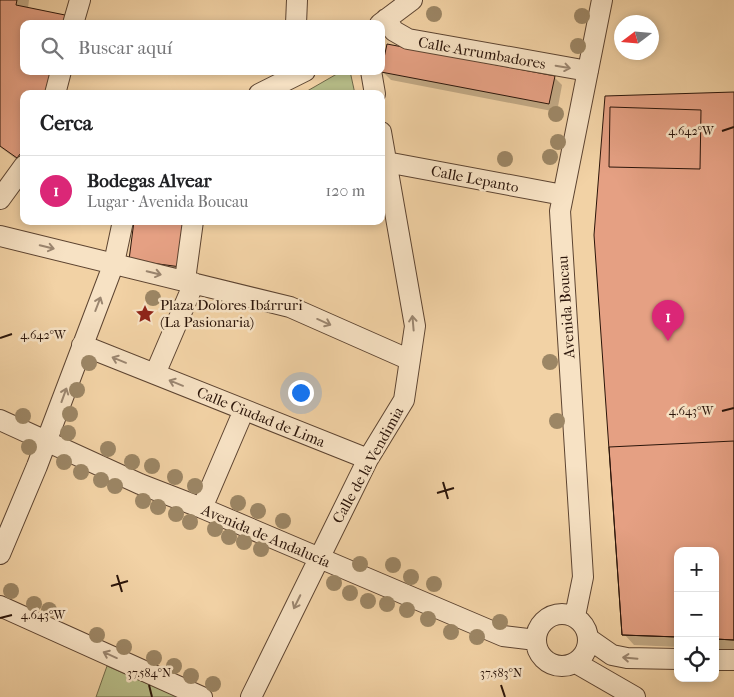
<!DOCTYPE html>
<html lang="es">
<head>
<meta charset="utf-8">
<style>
	:root { --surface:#fff; --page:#f2f2f2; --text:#202124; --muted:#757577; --line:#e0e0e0; --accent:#db2777 }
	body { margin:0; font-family:"IM FELL French Canon",serif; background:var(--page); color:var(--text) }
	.controls { position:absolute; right:15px; bottom:15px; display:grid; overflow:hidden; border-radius:10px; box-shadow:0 2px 8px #0003 }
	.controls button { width:45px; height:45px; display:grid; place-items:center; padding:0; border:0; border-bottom:1px solid var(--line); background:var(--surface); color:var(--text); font:25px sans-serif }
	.compass { position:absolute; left:614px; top:15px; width:45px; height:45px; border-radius:50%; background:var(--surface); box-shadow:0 2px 8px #0003; rotate:254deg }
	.you { position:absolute; left:300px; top:392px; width:18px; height:18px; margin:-12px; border:4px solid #fff; border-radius:50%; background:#1a73e8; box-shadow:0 0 0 8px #1a73e833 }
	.badge { display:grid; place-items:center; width:32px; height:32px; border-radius:50%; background:var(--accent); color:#fff; font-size:16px; font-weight:700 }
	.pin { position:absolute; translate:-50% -41px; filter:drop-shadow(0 1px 2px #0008) }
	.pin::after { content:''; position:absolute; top:26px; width:18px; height:15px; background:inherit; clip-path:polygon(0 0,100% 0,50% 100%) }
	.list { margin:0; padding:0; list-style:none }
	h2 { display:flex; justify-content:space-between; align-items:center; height:65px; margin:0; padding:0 20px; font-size:21px }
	h2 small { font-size:16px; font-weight:400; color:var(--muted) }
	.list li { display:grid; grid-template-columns:32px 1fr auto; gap:15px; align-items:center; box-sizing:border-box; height:70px; padding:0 20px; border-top:1px solid var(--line) }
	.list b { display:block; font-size:19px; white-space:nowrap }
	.list p { margin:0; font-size:16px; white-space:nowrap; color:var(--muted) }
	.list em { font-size:16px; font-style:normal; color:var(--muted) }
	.icon { flex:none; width:28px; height:28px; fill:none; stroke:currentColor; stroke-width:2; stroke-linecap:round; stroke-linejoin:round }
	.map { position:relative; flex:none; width:734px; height:697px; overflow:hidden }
	.search { position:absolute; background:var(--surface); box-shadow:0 2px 8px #0003; left:20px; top:20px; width:365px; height:55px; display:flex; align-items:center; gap:12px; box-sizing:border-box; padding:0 18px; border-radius:10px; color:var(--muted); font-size:19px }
	.panel { position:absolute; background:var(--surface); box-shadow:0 2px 8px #0003; left:20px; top:90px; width:365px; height:135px; border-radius:10px }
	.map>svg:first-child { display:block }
</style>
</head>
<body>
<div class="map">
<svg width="734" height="697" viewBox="0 0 734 697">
	<rect width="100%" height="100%" fill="#f2d2a5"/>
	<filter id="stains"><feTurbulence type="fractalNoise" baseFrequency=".004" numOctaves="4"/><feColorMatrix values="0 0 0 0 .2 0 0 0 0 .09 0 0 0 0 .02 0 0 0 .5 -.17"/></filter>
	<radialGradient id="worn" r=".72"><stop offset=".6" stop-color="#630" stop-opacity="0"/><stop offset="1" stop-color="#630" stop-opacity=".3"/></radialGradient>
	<path fill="#b7bd88" stroke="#716949" d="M342,71h8l5,23h-53z
		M107,666l71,31h-82z"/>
	<path fill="#0003" d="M0,0h29l-1,8 36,8 8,8h-48v141l-24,-18z
		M383,72l171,5 8,8 -5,27 -166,-32z
		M734,93v557l-19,-1v-98h-37v96l-44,-2 -10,-11z
		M135,221l53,54 -50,-7z"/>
	<path fill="#e5a083" stroke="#2b150a" d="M0,0h17l-1,5 49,10 -2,9h-39v47h29l-5,23h-24v55l-7,9 -17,-12z
		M387,44l168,32 -6,28 -168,-32z
		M734,92v548l-19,-1v-88h-37v86l-56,-2 -28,-400 11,-139z
		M610,107l91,3 -1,59 -91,-2z
		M134,221h53l-6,46 -52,-7z
		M734,441v199l-19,-1v-88h-37v86l-56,-2 -13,-188z"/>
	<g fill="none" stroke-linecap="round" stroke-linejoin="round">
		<g stroke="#5d4431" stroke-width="22">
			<path id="minor" d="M386,19l8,12 14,8 180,32
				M73,24l7,-24
				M296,24l1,-24
				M380,24l32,-24
				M371,71l4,23
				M55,94l6,-23
				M259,94l46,-23
				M386,162l177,33
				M0,199l24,-33
				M0,236l290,71 120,53
				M185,280l8,-59
				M82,345l286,114
				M155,374l39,-91
				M0,420l140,64 62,24 301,128 33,4
				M202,508l42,-98
				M0,554l37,-88 77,-203 9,-42
				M0,606l202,91
				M536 640a26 26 0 1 1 52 0a26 26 0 1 1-52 0Z
				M575,616l8,-39 -23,-366 42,-211
				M589,639l23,16 15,3 51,1
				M715,660h19
				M576,663l59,34
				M251,697l117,-238 36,-59 11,-74 -34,-194"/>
		</g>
		<use href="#minor" stroke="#f7e2c4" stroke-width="20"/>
	</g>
	<g fill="#9c8665">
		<circle cx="434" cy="14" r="8"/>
		<circle cx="582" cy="16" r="8"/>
		<circle cx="578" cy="46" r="8"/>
		<circle cx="556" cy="114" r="8"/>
		<circle cx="558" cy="142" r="8"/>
		<circle cx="550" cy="157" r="8"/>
		<circle cx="505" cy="159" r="8"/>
		<circle cx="153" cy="298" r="8"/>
		<circle cx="550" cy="362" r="8"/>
		<circle cx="89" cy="363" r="8"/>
		<circle cx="77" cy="390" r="8"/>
		<circle cx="70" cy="414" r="8"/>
		<circle cx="23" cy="416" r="8"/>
		<circle cx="557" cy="421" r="8"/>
		<circle cx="68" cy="433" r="8"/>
		<circle cx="29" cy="447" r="8"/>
		<circle cx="108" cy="449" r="8"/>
		<circle cx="64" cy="462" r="8"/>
		<circle cx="132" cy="462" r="8"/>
		<circle cx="152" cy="466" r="8"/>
		<circle cx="81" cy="472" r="8"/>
		<circle cx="175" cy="477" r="8"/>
		<circle cx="101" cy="480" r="8"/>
		<circle cx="115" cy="486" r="8"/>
		<circle cx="195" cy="486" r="8"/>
		<circle cx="143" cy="501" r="8"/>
		<circle cx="238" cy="503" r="8"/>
		<circle cx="158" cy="507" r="8"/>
		<circle cx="258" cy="511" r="8"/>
		<circle cx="176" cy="514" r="8"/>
		<circle cx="283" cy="521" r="8"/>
		<circle cx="190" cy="522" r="8"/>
		<circle cx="215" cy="529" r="8"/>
		<circle cx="229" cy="537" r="8"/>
		<circle cx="244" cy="542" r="8"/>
		<circle cx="261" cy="549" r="8"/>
		<circle cx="360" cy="564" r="8"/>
		<circle cx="393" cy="565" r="8"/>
		<circle cx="411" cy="577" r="8"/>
		<circle cx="334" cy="583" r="8"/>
		<circle cx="434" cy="584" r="8"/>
		<circle cx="11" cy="591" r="8"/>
		<circle cx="350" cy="593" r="8"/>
		<circle cx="368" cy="601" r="8"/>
		<circle cx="34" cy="604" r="8"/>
		<circle cx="387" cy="604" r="8"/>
		<circle cx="49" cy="610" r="8"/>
		<circle cx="407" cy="610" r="8"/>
		<circle cx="428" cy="619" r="8"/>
		<circle cx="500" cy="622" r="8"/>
		<circle cx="451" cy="632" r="8"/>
		<circle cx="97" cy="635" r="8"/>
		<circle cx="477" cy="637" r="8"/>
		<circle cx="124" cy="647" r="8"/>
		<circle cx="154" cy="658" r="8"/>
		<circle cx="174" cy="666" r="8"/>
		<circle cx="191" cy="676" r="8"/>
		<circle cx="213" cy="684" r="8"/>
	</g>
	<defs><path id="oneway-shaft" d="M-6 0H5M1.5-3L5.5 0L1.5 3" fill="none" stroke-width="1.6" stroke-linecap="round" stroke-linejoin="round" transform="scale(1.25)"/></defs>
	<g stroke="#9b8670">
		<use href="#oneway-shaft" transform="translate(563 67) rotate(10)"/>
		<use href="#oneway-shaft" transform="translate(47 247) rotate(14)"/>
		<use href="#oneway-shaft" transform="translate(154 273) rotate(13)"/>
		<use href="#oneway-shaft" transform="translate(98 304) rotate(-69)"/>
		<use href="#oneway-shaft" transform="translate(324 322) rotate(24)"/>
		<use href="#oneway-shaft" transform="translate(413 323) rotate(-95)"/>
		<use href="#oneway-shaft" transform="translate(119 360) rotate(-158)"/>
		<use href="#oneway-shaft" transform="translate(176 383) rotate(-158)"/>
		<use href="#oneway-shaft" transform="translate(64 395) rotate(-70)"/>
		<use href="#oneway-shaft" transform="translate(297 602) rotate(116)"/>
		<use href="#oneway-shaft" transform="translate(110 655) rotate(-156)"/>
		<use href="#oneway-shaft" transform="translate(630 658) rotate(-175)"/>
	</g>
	<path fill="none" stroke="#2b150a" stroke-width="2" d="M722,131l12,-4M0,338l12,-4M722,411l12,-3M443,482l5,17M437,493l17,-5M117,575l5,17M111,586l17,-5M0,618l12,-3M149,685l3,12M501,685l4,12"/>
	<defs>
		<g id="sight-bare" transform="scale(1.5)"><path d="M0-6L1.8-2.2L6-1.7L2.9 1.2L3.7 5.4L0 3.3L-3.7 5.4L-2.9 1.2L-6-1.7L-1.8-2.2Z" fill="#8f2418" stroke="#f7e2c4" stroke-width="2.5" paint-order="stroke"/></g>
	</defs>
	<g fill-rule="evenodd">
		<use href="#sight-bare" x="145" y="314"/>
	</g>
	<g text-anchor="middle" stroke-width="5" stroke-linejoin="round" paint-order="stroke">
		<g font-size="15" fill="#2b150a" stroke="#f7e2c4">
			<text transform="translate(482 53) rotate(10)" y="5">Calle Arrumbadores</text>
			<text transform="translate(475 179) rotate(11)" y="5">Calle Lepanto</text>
			<text transform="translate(566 307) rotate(-94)" y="5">Avenida Boucau</text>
			<text transform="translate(261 417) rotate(22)" y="5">Calle Ciudad de Lima</text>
			<text transform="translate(368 465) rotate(-61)" y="5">Calle de la Vendimia</text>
			<text transform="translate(266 536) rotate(23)" y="5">Avenida de Andalucía</text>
		</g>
		<g font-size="15" fill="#2b150a" stroke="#f7e2c4" text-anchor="start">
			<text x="160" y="310">Plaza Dolores Ibárruri<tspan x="160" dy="17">(La Pasionaria)</tspan></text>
		</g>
	</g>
	<g font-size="12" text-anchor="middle" fill="#2b150a" stroke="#f7e2c4" stroke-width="5" stroke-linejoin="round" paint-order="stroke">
		<text x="691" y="135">4.642°W</text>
		<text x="43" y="339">4.642°W</text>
		<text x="691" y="415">4.643°W</text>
		<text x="43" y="619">4.643°W</text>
		<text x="149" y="677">37.584°N</text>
		<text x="501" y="677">37.583°N</text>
	</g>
	<rect width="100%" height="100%" filter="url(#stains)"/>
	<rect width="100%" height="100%" fill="url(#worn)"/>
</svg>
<div class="controls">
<button>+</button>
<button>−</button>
<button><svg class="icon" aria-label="locate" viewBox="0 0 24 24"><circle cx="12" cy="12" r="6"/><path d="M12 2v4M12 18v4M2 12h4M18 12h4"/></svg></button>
</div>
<svg class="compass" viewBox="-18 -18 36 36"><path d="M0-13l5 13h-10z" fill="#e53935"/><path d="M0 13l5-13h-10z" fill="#757577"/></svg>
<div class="you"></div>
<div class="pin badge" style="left:668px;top:341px">1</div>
<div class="search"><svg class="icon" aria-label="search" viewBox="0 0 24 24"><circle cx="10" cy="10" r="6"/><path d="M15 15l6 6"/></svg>Buscar aquí</div>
<section class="panel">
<h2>Cerca<small></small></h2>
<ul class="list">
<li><span class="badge">1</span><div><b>Bodegas Alvear</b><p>Lugar · Avenida Boucau</p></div><em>120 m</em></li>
</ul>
</section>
</div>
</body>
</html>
